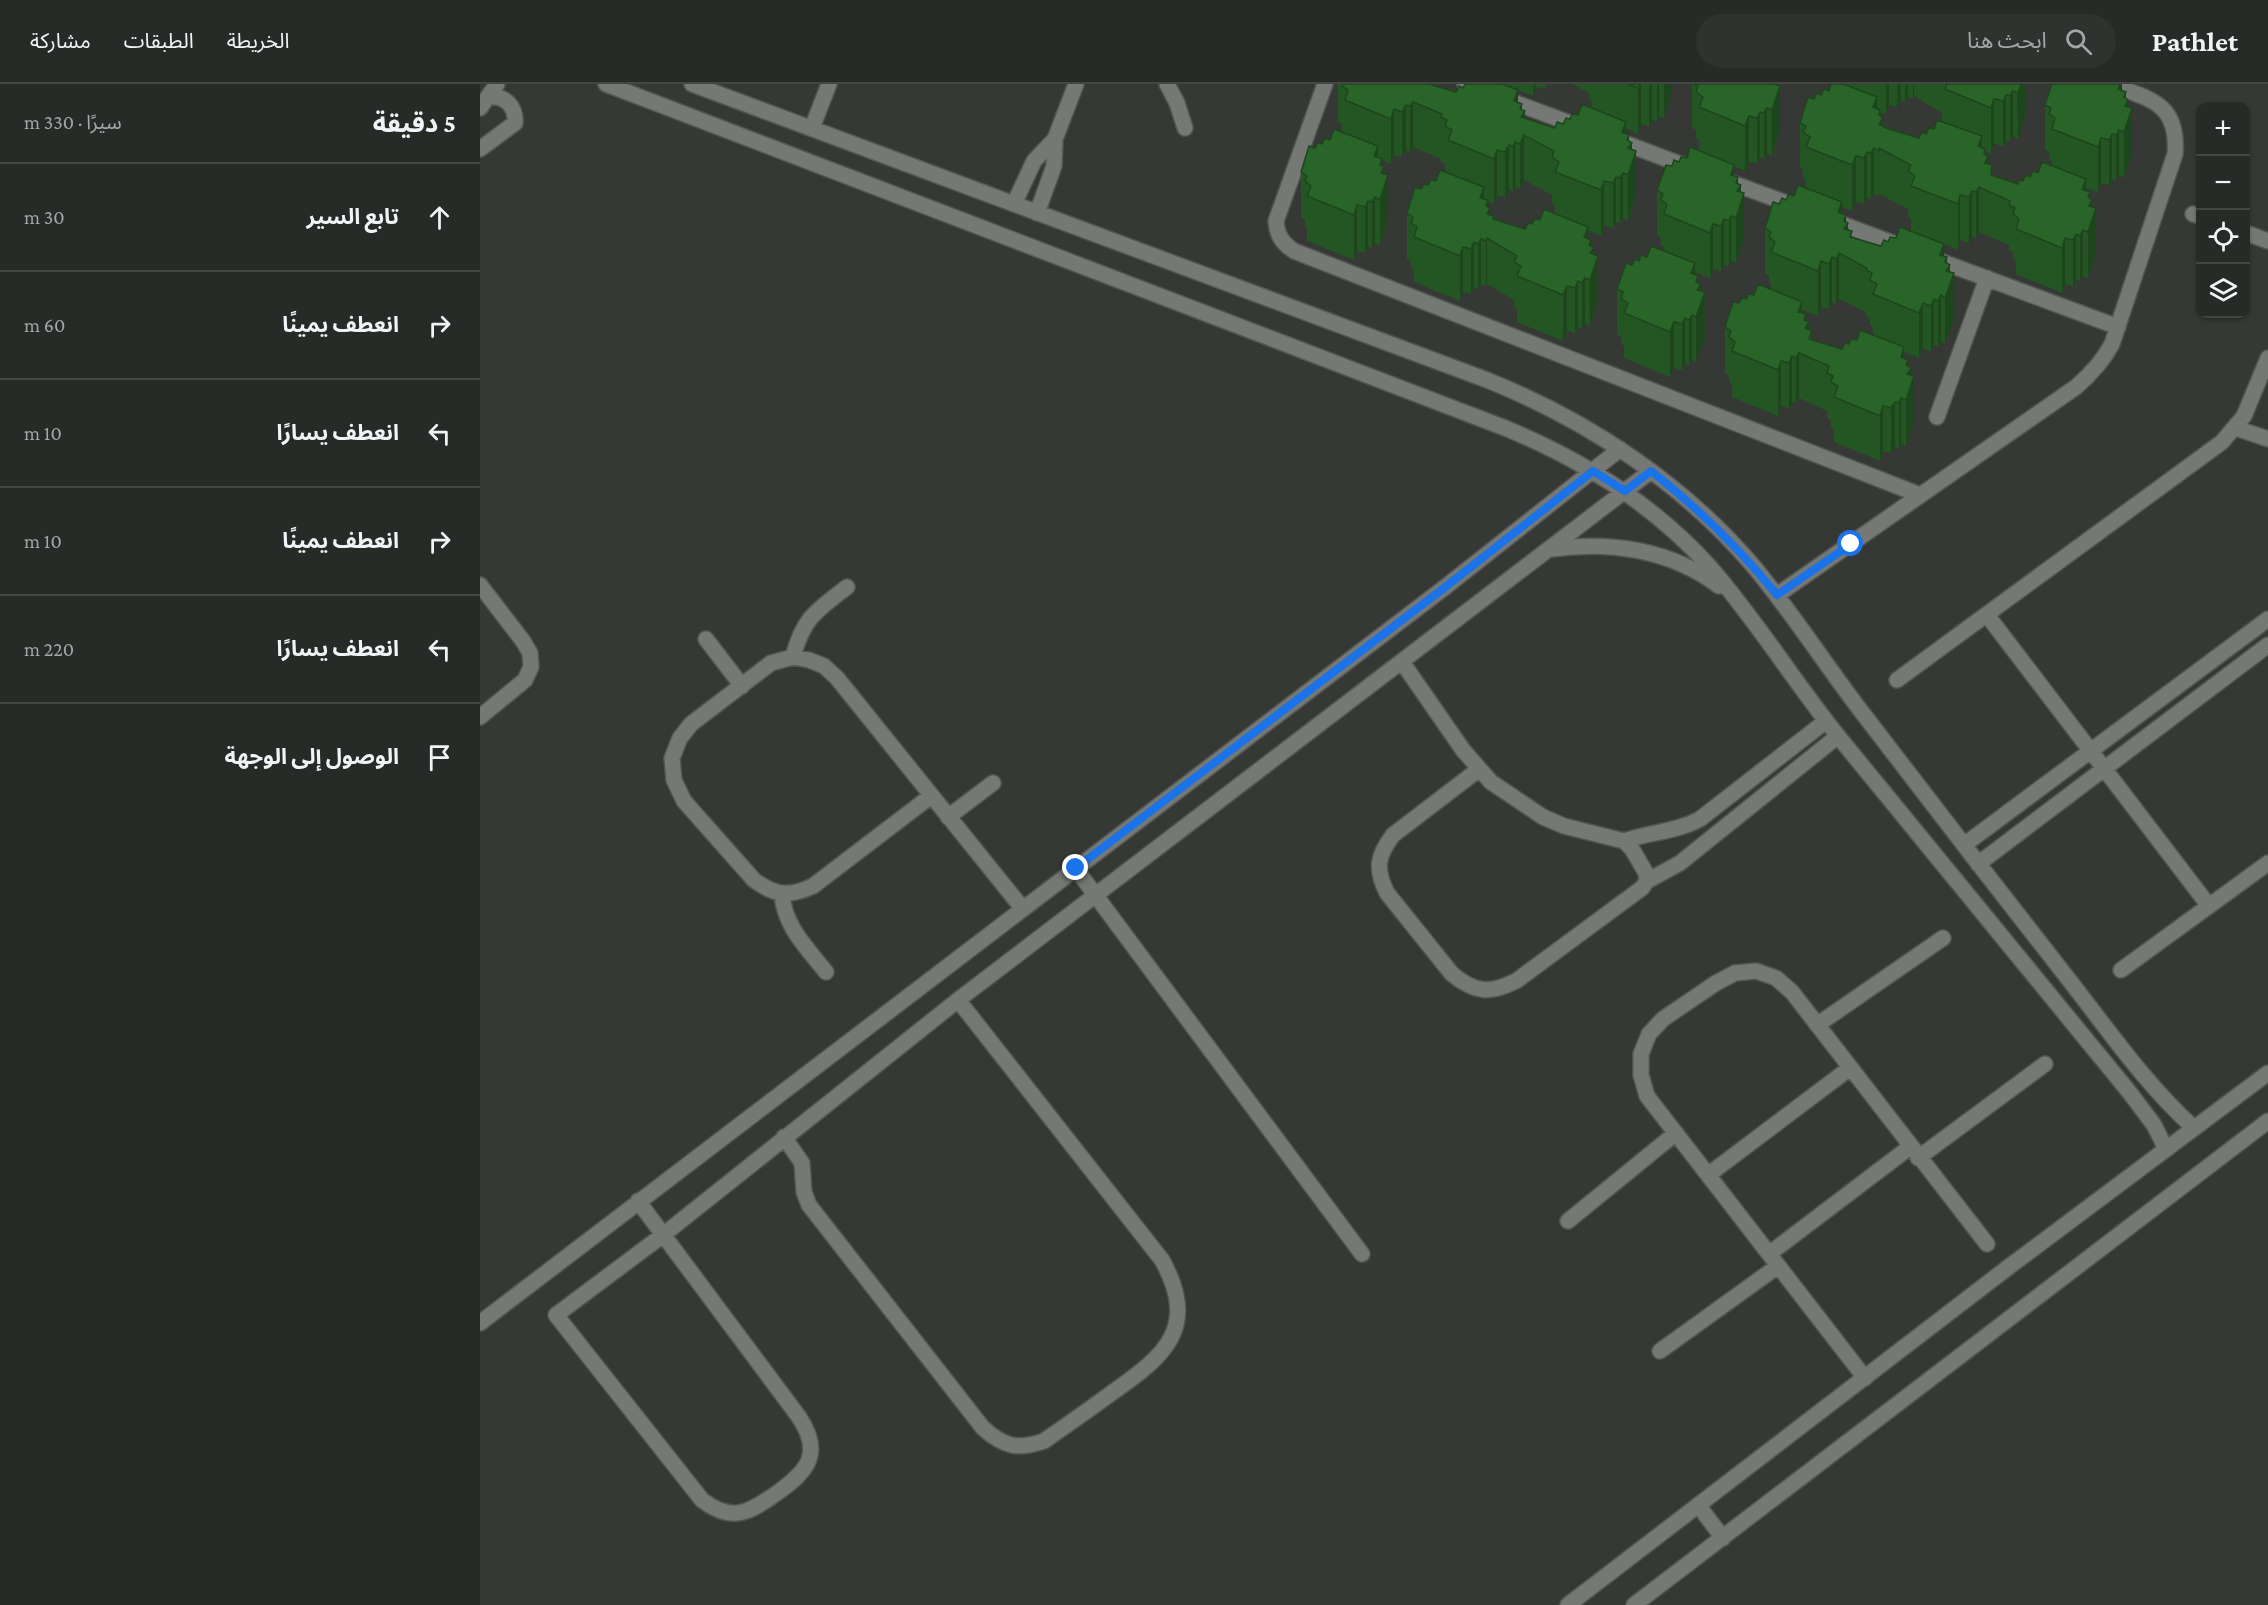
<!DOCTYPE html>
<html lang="ar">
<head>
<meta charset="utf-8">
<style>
	:root { --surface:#282a27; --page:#30322f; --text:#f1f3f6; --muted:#a5a7a7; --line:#444644 }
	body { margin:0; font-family:"Crimson Pro","Noto Sans Arabic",serif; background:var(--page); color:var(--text); direction:rtl }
	.controls { position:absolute; right:18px; top:18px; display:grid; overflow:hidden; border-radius:12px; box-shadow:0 2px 4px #0004 }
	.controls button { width:54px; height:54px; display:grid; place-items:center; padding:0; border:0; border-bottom:2px solid var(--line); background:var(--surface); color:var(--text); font:30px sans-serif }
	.stop { position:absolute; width:18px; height:18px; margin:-14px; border:4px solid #1a73e8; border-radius:50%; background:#fff }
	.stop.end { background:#1a73e8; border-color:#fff; box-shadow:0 2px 6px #0008 }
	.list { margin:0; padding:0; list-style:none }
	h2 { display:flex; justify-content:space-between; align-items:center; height:78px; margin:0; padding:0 24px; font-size:26px }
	h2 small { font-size:20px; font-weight:400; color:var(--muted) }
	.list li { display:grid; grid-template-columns:39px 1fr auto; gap:18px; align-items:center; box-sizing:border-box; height:108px; padding:0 24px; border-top:2px solid var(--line) }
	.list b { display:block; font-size:22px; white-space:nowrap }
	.list em { font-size:20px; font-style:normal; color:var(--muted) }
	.icon { flex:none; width:33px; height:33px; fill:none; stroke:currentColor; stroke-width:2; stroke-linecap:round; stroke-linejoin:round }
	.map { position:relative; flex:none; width:1788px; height:1521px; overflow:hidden; direction:ltr }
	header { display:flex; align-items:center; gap:36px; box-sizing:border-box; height:84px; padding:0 30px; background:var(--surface); border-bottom:2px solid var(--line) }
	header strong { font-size:28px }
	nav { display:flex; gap:33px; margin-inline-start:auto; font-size:21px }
	.search { width:420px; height:54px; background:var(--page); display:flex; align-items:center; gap:15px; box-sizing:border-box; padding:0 21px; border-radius:33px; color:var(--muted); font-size:22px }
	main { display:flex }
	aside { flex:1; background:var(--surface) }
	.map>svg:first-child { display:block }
</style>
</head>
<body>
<header>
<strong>Pathlet</strong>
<div class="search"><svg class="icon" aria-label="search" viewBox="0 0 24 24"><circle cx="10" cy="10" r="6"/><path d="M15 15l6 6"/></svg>ابحث هنا</div>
<nav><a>الخريطة</a><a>الطبقات</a><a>مشاركة</a></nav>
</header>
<main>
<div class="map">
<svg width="1788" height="1521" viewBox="0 0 1788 1521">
	<rect width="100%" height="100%" fill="#353834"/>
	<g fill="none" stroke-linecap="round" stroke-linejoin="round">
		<g stroke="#525552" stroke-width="18">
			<path id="minor" d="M126,0l899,344c78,32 148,76 205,139 48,55 86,118 132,174 96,117 192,235 288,352l24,32 12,24
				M212,0l795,296c102,41 197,104 268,188 38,46 70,96 106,143 68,89 136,177 205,265 41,52 79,108 128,152
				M687,0l10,19 8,25
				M845,0l-49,137c1,14 6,22 18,30l626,244
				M985,0l118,44
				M0,24l17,-24
				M332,44l17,-44
				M1134,55l79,30
				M0,65l35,-26c1,-17 -10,-28 -27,-26
				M1244,96l76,28
				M534,120l20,-43 21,-22
				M557,129l17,-47 1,-27 21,-55
				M1713,130l7,2
				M1351,136l75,28
				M1766,149l22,8
				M1449,173l189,70
				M1457,333l50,-139
				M1756,344l32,11
				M1071,465c58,-8 119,0 168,37
				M0,501l43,56 7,12 1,14 -6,13 -45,37
				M1297,511l299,-208c15,-13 27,-26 36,-43l63,-190c4,-51 -25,-55 -66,-70
				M1507,531l222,291
				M226,555l36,47
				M313,573c10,-39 23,-46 54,-70
				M922,578l61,88 28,32 52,35 21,9 60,15 8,8 14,24 1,8 -5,7 -126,93c-26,13 -41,12 -64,-7l-65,-81c-12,-24 -10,-37 6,-58l85,-65
				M1417,596l325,-238 22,-26 24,-58
				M451,712l-118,90c-24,11 -37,10 -59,-6l-70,-79 -10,-21 -2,-22 8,-20 11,-14 80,-61 22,-6 16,3 15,6 13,12 186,231
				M468,733l45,-34
				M1144,757c25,-9 52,-9 76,-22l126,-98
				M1484,761l304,-226
				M1498,780l290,-219
				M596,785l286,385
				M1167,797l33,-18 158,-127
				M302,810c2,32 25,54 44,78
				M1641,886l147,-107
				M1337,941l126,-87
				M304,1053l18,26 2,29 5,13 174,223c21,19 35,22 61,13 23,-16 46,-32 69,-49 53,-37 86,-65 49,-132l-204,-260
				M1438,1074l127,-94
				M1228,1091l142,-107
				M158,1117l161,216c24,36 9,54 -22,76 -28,20 -45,30 -75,7l-146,-185 107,-80 295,-235 693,-529
				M1088,1137l108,-88
				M1289,1170l141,-107
				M0,1239l964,-735 176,-139
				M1180,1267l118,-85
				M1385,1294l-218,-282 -6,-21v-21l8,-20 14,-15 53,-36 19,-10 21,-2 20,7 16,14 195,252"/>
		</g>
		<g stroke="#525552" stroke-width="18">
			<path id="tertiary" d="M1218,1421l25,33
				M1088,1521l438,-336 262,-196
				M1154,1521l634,-484"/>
		</g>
		<use href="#minor" stroke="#757874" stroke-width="15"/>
		<use href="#tertiary" stroke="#757874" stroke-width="15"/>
	</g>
	<path fill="#235623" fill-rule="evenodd" d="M858,0h91l27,8 7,-4 55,14 7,16 30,10 37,-19v-7l-3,-2v-7l-17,-9h100v10l-8,24 -5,-2 -2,6 -5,-2 -3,7 -8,-3 -3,10 -12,-6v6l6,16 4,46 -8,25 -5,-3 -3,5 -4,-1 -3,6 -9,-2 -3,10 -13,-6v8l6,17 4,46 -8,25 -5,-3 -3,5 -4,-1 -3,6 -8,-2 -4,10 -46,-19v-13l-3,-2v-7l-27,-16 -1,2 -5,-2 -3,5 -4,-1 -3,6 -8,-2 -3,9 -46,-19v-12l-3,-2v-7l-4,-2v-46l14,-24 27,-16 -3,-2v-7l-4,-2v-3l-28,-12 -3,5 -4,-2 -4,7 -8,-2 -3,9 -9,-4v6l2,8 4,47 -8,24 -5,-2 -3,5 -4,-2 -3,7 -8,-2 -3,9 -47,-19v-12l-2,-2v-7l-4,-3v-45l14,-24 15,-8 15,-7 -3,-2v-7l-4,-2zM1044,96l28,15v8l3,2v9l-15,6 -15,9 -31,-10 -4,-4 -2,-8v-5l6,2 3,-9 8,2 4,-7 4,2 2,-5 5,2z
		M1023,0h44l-3,5 -8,-2 -3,9z
		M1212,0h84l4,47 -8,25 -5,-2 -3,5 -4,-2 -3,6 -8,-1 -4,9 -11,-5v10l7,16 3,47 -8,24 -5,-2 -2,5 -5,-1 -3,6 -8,-2 -3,9 -15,-6v3l6,16 4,47 -9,24 -4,-2 -3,5 -4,-2 -3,7 -8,-2 -4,9 -46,-19v-12l-3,-2v-7l-4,-3v-45l15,-24 15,-8 17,-6v-4l-3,-2v-7l-4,-2v-46l15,-24 27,-15v-11l-3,-2v-8l-4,-2z
		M1351,0h195v30l-8,25 -5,-3 -3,5 -4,-1 -3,6 -9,-2 -3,10 -6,-3v4l7,20 26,9 34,-19v-4l-3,-2v-7l-4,-2v-45l77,-21v6l6,17 4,46 -8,25 -5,-3 -3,5 -4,-1 -3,6 -8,-2 -3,9 -12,-4v3l6,16 4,46 -8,25 -5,-2 -3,5 -4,-2 -3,7 -8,-2 -3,9 -46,-19v-12l-3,-2v-8l-4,-2v-5l-30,-13 -3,6 -4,-2 -3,7 -9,-3 -2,10 -47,-19v-12l-3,-2v-8l-29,-15v2l-5,-2 -3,5 -4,-2 -3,7 -8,-2 -4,9 -10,-4v7l10,23 29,9 63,10 6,16 4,47 -9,24 -4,-2 -3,5 -4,-1 -3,6 -8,-2 -4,9 -15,-6v6l7,17 3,46 -8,25 -5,-2 -2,5 -4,-2 -4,6 -8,-2 -3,10 -46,-19v-13l-3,-1v-8l-4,-2v-7l-28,-13 -3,5 -4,-1 -3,6 -8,-2 -3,10 -46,-19v-13l-3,-2v-7l-4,-2v-46l14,-24 15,-8 17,-5v-5l-2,-2v-7l-4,-3v-45l14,-24 27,-16v-8l-3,-2v-8l-3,-2v-45l14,-24 15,-8zM1434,12l28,17v8l3,2 -26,15 -36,-12 -3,-10v-4l6,2 3,-9 8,2 4,-6 4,1 3,-5 5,2zM1359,215l27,13v4l4,2v7l3,2v7l-16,6 -15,9 -30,-9 -6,-19 -4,-8v-3l16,6 3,-9 8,2 3,-7 4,2z"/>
	<path fill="#1d461d" d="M1053,0h3l-3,12z
		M1160,0h1v40l-3,10v-46z
		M1169,0h3v36l-3,7z
		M1177,0h2v32l-2,6z
		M1184,0h8v10l-8,24z
		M1291,0h5v13l4,-11v45l-8,25z
		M1406,0h3v21l-3,9z
		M1417,0h4v17l-4,6z
		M1425,0h3v13l-3,5z
		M1433,0h1v12l-1,3z
		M1537,0h9v30l-8,25z
		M1640,0h2v40l-3,7v44l-3,5v-45l2,-46z
		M1038,6v46l-3,7v44l-2,5v-45l1,-46z
		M1533,7v45l-3,5v-45z
		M1646,8v12l2,-4v19l4,-11v45l-8,25v-81z
		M935,11l-2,8v44l-3,5v-46z
		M1526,11v45l-3,6v-45z
		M1397,13v45l-3,6v46l-3,5v-46l2,-46z
		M1514,15v45l-3,10v-46z
		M1290,18l-3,8v44l-3,5v-46z
		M1042,20v12l3,-5v24h-1v45l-4,9v-80z
		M926,21v45l-4,7v-45z
		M914,25v46l-3,9v-45z
		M1400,26v12l3,-4v33l-4,-3v48v-81z
		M1280,28v45l-3,6v-45z
		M1269,32v46l-4,9v-45z
		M1146,38v45l-3,6v45l-3,5v-45l2,-46z
		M1632,50v45l-3,6v-45z
		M1149,51v12l3,-4v18l4,-10v45l-8,25 -1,-81z
		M1502,52v45l-3,6v45l-3,6v-46l2,-46z
		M1621,54v45l-3,9v-45z
		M1029,61v45l-4,7v-45z
		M898,62v46l-3,5v46l-3,5v-46l2,-46z
		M1505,65v13l3,-5v34l-4,-37z
		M1017,66v45l-3,9v-45z
		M1387,68v45l-3,7v-46z
		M1376,72v46l-4,9v-46z
		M902,75v12l2,-4v19l4,-11v46l-8,24v-80z
		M1254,81v45l-3,6v45l-2,5v-45l2,-46z
		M1136,93v45l-3,6v-45z
		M1258,93v12l3,-4v19l3,-11v46l-8,24v-80z
		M1606,95v45l-3,8v44l-3,5v-45l2,-47z
		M1124,97v45l-3,10v-46z
		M1004,103v46l-3,6v45l-3,5v-45l2,-46z
		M1492,107v45l-3,7v-46z
		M1610,108v12l2,-4v19l4,-11v45l-8,25v-81z
		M1480,111v45l-2,10v-46z
		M1008,116v13l2,-5v32l-3,-2v46l-1,2v-80z
		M888,117v45l-3,7v-46z
		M1362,118v45l-3,6v46l-3,5v-45l2,-47z
		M877,121v46l-3,9v-45z
		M1366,131v12l2,-4v35l-4,-37z
		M1244,135v46l-3,6v-45z
		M1233,140v45l-3,9v-45z
		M1108,143v45l-3,6v45l-3,5v-45l2,-46z
		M1596,150v45l-3,7v-46z
		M1585,154v46l-3,9v-45z
		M1111,156v12l3,-4v18l4,-10v45l-8,25 -1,-81z
		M994,158v46l-3,6v-45z
		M1464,160v45l-3,6v46l-3,5v-45l2,-46z
		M983,163v45l-3,9v-45z
		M1352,173v45l-3,7v-45z
		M1467,173v13l3,-5v19l4,-11v46l-9,24v-81z
		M1341,177v46l-3,9v-45z
		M1215,179v45l-3,8v44l-3,5v-45l2,-47z
		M1218,192v13l3,-5v19l4,-11v46l-9,24v-80z
		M1098,197v46l-3,6v-45z
		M1087,202v45l-4,10v-46z
		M1454,215v46l-3,6v-45z
		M1322,218v45l-3,6v45l-3,5v-45l2,-46z
		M1443,219v46l-4,9v-45z
		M1326,230v13l3,-5v35l-5,-37z
		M1205,234v45l-3,7v-46z
		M1194,238v46l-4,9v-45z
		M1424,263v45l-3,6v46l-2,5v-46l2,-46z
		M1312,272v46l-3,6v-45z
		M1428,276v12l3,-4v18l3,-10v45l-8,25v-81z
		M1301,277v45l-3,10v-46z
		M1415,318v45l-4,6v-45z
		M1403,322v45l-3,10v-45z"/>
	<path fill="#296429" stroke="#1d461d" stroke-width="1.5" d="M862,0h87l27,8 3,-6 4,2 2,-4h37l16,6 -4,11 8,3 -2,5 5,2 -4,6 34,11 2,-6 6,2 3,-6 4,1 2,-5 6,1 4,-11 44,18 -4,10 7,3 -2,5 5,3 -4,5 8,3 -8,24 -5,-2 -3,5 -4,-1 -3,6 -9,-2 -3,9 -46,-18 4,-10 -7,-5 2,-6 -30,-16 -4,9 -5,-2 -2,5 -4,-2 -4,7 -8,-2 -3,9 -46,-19 4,-10 -7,-4 2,-6 -6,-3 1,-3 -29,-12 -3,4 -4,-1 -4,7 -8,-3 -3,10 -46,-19 3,-10 -6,-4z
		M1148,0h12l-2,4z
		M1214,0h80l6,2 -8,24 -5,-2 -3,5 -4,-1 -3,6 -8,-2 -4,10 -46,-19 4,-10 -7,-5 2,-6z
		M1351,0h12l34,13 -4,10 7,3 -1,5 4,3 -4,6 7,4 33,10 3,-6 4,2 3,-6 5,1 3,-9 45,16 -4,10 7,3 -1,5 4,3 -3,6 7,2 -1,10 27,9 1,-4 4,1 3,-6 4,2 3,-6 5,2 4,-11 44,17 -4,10 8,3 -2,5 4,3 -3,6 7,2 -8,24 -5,-2 -3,6 -4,-2 -3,6 -8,-2 -3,10 -46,-19 3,-10 -6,-5 2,-6 -6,-3 1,-4 -31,-14 -3,5 -4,-1 -3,6 -9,-2 -2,9 -47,-18 4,-10 -7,-5 3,-6 -32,-17v3l-5,-3 -3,5 -4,-1 -3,6 -8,-2 -4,9 -46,-18 4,-10 -7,-5 3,-6 -6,-3 8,-26 6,2 3,-6 4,2 3,-6 5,2z
		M1467,0h74l-3,9 -5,-2 -3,5 -4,-1 -3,6 -9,-2 -3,9 -46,-19z
		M1572,0h68l-2,5 8,3 -2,5 4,3 -3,6 7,2 -8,24 -5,-2 -3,5 -4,-1 -3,6 -8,-2 -3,9 -46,-18 3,-11 -6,-4 2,-6 -6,-3z
		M854,45l44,17 -4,10 8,3 -2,6 4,2 -3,6 7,2 -8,25 -5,-3 -3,5 -4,-1 -3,6 -8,-2 -3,10 -47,-19 4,-10 -6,-5 2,-5 -6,-4 8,-26 6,2 3,-6 4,2 3,-6 5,2z
		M1210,63l44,18 -3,10 7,2 -2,6 5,2 -4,6 7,2 -8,25 -5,-2 -2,5 -5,-2 -3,7 -8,-2 -3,9 -46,-19 3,-10 -6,-4 2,-6 -6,-4 9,-25 6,1 2,-6 5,2 2,-5 6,1z
		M960,86l44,17 -4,11 8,2 -2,6 4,2 -3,6 7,2 -1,3 32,10 3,-6 4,1 3,-5 5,1 4,-11 44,18 -4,10 7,3 -2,5 5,3 -4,5 8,3 -8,24 -5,-2 -3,5 -4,-2 -3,7 -8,-2 -4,9 -46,-19 4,-10 -7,-4 3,-6 -30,-18 -1,3 -5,-2 -3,5 -4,-2 -3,7 -8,-2 -3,9 -46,-19 3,-10 -6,-4 2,-6 -6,-4 8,-26 6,2 3,-5 4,1 3,-5 5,1z
		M1318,101l44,17 -4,10 8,3 -2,6 4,2 -4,6 8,2 -2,6 31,9 3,-6 4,2 2,-5 6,1 4,-11 44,17 -4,11 7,2 -2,5 5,3 -4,6 8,2 -9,25 -4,-3 -3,6 -4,-2 -3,7 -8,-3 -4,10 -46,-19 4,-10 -7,-4 2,-7 -6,-3 1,-2 -28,-15 -3,6 -4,-2 -3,7 -8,-3 -3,10 -47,-19 4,-10 -6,-5 2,-5 -6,-4 8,-26 6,2 3,-6 4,2 3,-6 5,2z
		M1171,162l44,17 -4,10 7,3 -2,6 5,2 -4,6 8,2 -9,25 -4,-2 -3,5 -4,-2 -3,6 -8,-2 -4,10 -46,-19 4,-10 -7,-4 2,-7 -6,-3 9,-26 6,2 3,-6 4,2 2,-6 6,2z
		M1278,200l44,18 -4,10 8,2 -2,6 5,2 -4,6 7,3 -3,8 33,10 3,-6 4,1 2,-5 6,1 3,-10 44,17 -3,10 7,3 -2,5 5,3 -4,6 7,2 -8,24 -5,-2 -2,5 -4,-1 -4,6 -8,-2 -3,10 -46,-19 4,-11 -7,-4 2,-6 -6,-3 2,-7 -30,-13 -3,5 -4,-2 -3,7 -8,-2 -3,9 -46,-19 3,-9 -6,-5 2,-6 -6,-4 8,-25 6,1 3,-5 4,1 3,-5 5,1z"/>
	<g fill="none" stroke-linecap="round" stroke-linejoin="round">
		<path stroke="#1a73e8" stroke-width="8" d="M596,784l368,-280 149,-117 32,20 26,-20c47,37 88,77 126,124l74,-51"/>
	</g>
</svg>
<div class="controls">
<button>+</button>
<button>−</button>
<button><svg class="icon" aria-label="locate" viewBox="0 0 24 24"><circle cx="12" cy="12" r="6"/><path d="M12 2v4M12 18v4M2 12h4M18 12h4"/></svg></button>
<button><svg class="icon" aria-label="layers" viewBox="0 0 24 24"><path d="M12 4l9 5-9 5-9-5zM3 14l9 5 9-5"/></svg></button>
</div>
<div class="stop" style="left:1371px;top:460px"></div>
<div class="stop end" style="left:596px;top:784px"></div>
</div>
<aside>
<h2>5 دقيقة<small>سيرًا · 330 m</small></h2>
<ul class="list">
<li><svg class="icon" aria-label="ahead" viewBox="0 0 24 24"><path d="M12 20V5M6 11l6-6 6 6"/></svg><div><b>تابع السير</b></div><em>30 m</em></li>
<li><svg class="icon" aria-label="right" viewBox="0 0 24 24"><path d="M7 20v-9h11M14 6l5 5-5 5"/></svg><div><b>انعطف يمينًا</b></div><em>60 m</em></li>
<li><svg class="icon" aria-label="left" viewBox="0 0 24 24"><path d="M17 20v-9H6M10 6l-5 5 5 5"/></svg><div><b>انعطف يسارًا</b></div><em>10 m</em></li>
<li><svg class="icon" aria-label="right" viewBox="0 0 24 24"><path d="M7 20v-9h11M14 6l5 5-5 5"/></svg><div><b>انعطف يمينًا</b></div><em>10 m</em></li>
<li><svg class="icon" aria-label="left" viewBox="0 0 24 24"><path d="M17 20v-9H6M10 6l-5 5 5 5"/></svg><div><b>انعطف يسارًا</b></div><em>220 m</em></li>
<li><svg class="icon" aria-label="arrive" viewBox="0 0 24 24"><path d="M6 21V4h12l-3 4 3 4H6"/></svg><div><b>الوصول إلى الوجهة</b></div></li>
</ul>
</aside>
</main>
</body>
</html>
